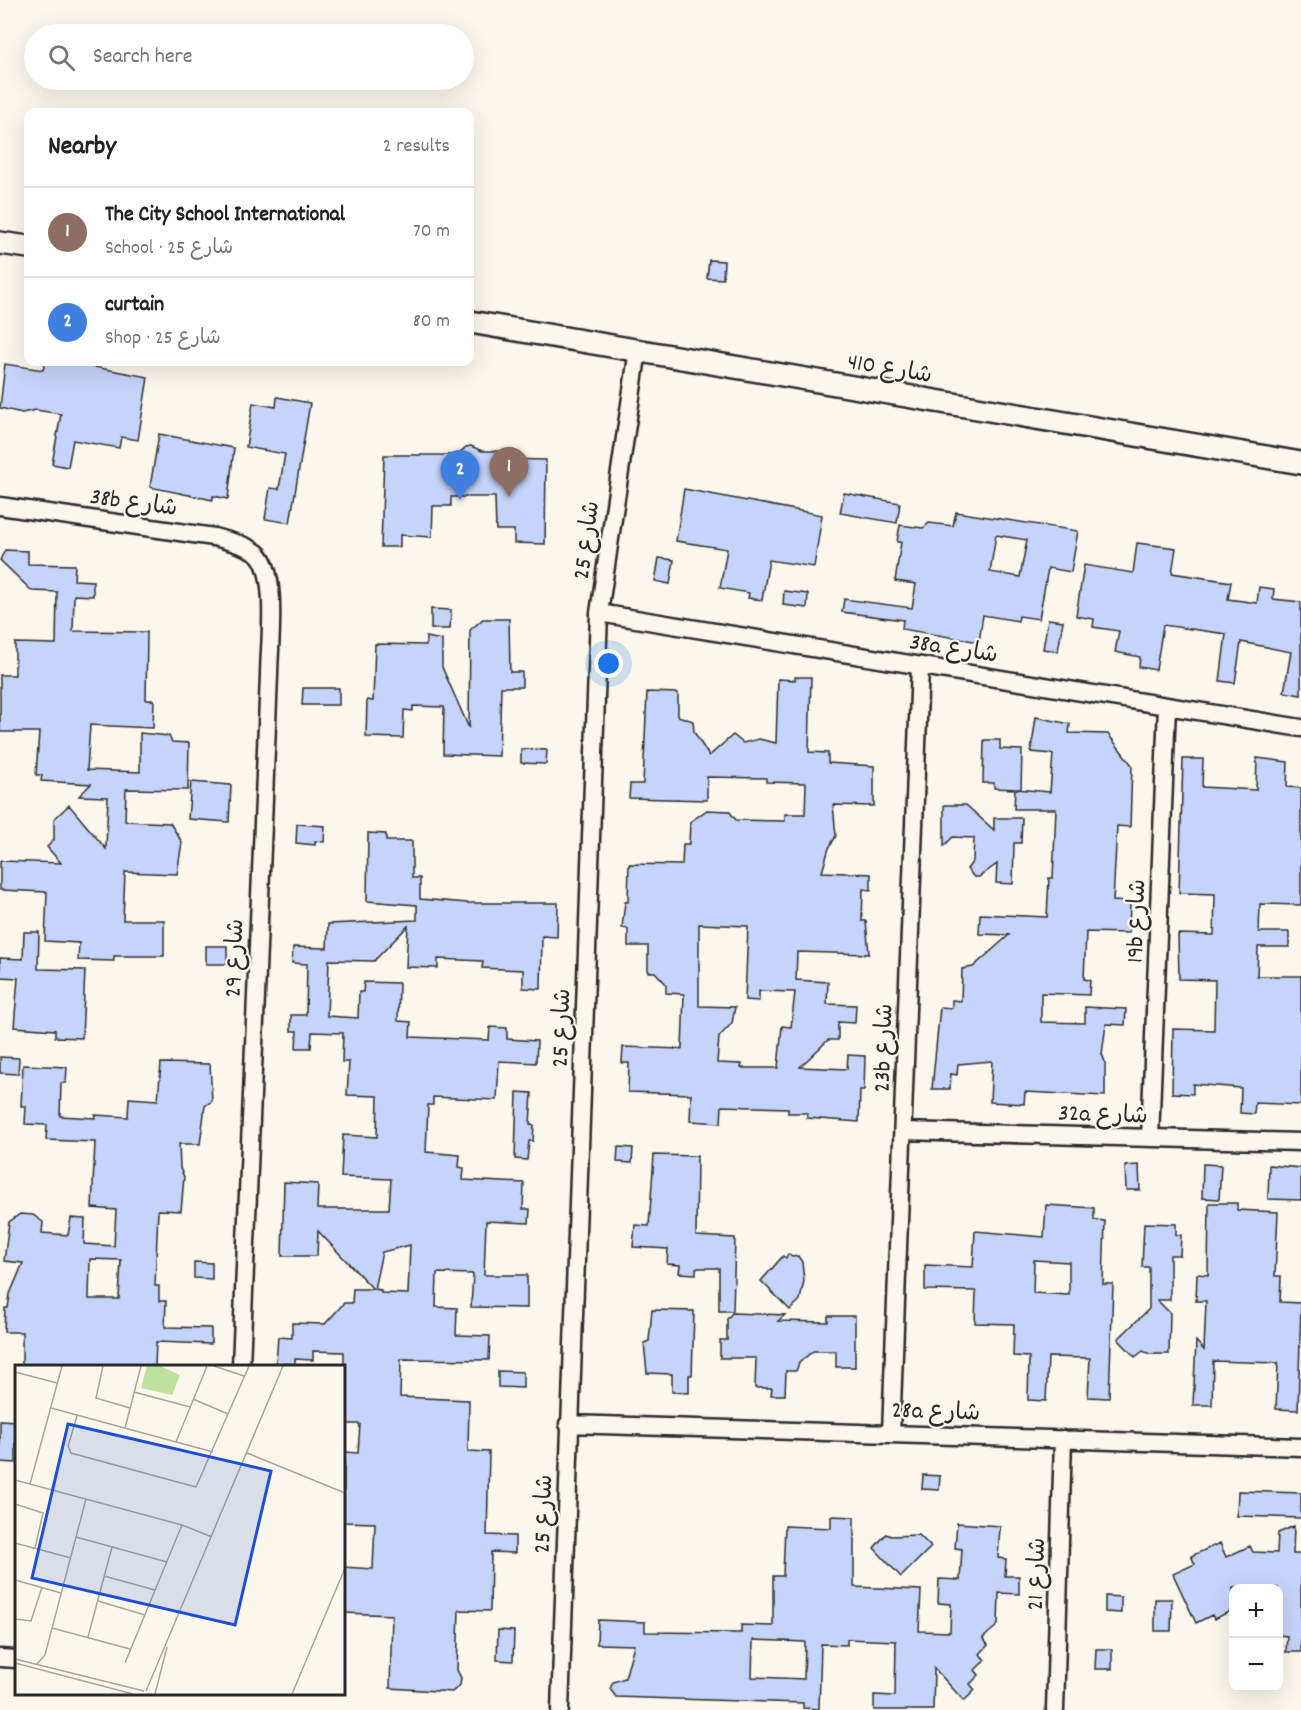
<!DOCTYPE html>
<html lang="en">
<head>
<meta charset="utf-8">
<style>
	:root { --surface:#fff; --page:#f2f2f2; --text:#222; --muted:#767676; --line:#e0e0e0; --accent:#d1495b }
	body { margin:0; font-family:Dekko,"Playpen Sans Arabic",sans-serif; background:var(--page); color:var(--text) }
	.controls { position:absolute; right:18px; bottom:18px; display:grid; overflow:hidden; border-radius:12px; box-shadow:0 6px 24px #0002 }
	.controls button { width:54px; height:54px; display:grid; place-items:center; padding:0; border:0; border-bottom:2px solid var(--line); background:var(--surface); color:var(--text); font:30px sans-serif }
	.you { position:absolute; left:609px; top:664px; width:21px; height:21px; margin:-15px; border:4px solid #fff; border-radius:50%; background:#1a73e8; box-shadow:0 0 0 9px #1a73e833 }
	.badge { display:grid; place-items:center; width:39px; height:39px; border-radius:50%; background:var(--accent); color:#fff; font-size:20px; font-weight:700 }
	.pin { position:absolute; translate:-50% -50px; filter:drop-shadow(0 2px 3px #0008) }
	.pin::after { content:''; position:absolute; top:32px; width:21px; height:18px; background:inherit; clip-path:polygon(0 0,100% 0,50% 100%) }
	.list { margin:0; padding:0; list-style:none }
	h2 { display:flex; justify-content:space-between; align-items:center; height:78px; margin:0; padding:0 24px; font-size:26px }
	h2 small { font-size:20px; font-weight:400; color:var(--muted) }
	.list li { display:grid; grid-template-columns:39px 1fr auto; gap:18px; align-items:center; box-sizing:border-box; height:90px; padding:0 24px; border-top:2px solid var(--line) }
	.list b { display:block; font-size:22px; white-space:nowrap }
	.list p { margin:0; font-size:20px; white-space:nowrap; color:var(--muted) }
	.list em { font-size:20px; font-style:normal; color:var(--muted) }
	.icon { flex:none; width:33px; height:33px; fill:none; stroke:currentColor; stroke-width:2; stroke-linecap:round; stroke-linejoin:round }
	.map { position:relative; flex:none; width:1301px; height:1710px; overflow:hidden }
	.search { position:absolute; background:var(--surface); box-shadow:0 6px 24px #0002; left:24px; top:24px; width:450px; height:66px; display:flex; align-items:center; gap:15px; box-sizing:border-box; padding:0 21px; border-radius:33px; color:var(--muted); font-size:22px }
	.panel { position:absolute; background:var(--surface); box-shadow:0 6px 24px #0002; left:24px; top:108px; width:450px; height:258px; border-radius:12px }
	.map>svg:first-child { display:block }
</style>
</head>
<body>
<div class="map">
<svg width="1301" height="1710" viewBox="0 0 1301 1710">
	<rect width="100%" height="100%" fill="#fbf7ec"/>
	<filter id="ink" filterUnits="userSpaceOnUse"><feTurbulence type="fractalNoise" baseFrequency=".0167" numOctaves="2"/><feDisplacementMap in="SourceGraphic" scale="12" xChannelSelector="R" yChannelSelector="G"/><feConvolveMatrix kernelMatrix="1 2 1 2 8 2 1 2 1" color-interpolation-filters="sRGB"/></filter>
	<g filter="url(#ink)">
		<path fill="#c5d4fb" stroke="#2b2b2b" stroke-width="1.5" fill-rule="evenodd" d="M709,260l15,1 -1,18 -16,-1z
			M45,362h23l80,15 -10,63 -17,-3 -2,11 -46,-8 -5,27 -16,-3 9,-50 -25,-4 -14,3 -22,-5 5,-44 38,6z
			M277,397l33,6 -20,120 -25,-4 5,-31 9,1 6,-35 -39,-7 7,-44 23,4z
			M159,434l75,14 -6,51 -15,-3v4l-63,-13z
			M471,446l11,5h19l-1,8 46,1 -1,84 -31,-1v-13h-18l-1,-33h-44v9h-18l-1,31 -32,-2v12h-19l3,-92h73l9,-8z
			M684,489l138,26 -8,52 -45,-7 -7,40 -14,-2 1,-5 -29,-5 7,-39 -51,-8z
			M844,493l56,10 -3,20 -57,-10z
			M956,512l122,19 -7,41 -23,-4 -9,51 -20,-3 -1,5 -35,-6 -4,27 -77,-13 1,-9 -61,-8 2,-13 68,9 4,-24 -21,-3 6,-39h-4l3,-17 23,3 6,-5 24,3zM996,535l31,5 -7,37 -30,-5z
			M1137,543l39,5 -4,25 59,9 -3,17 29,4 2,-16 15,2 -1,10 28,3v93l-17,-3 7,-40 -50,-10 -6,41 -15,-2 6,-47 -63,-9 -7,45 -17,-3 1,-10 -25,-5 4,-21 -26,-4 1,-8 -18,-3 8,-51 49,8z
			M5,550l23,1v13l47,1 -1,15 19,1v15l-19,-1 -1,36 74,1 -1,68h8l-1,28 -63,-3 -3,45 53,2v-39l29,3 3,6 17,1 -1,47 -62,-1 -1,32 45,2 12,19 -5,32 -52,-2 -2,48h41v36h-50v5l-36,-1 1,-17 -34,-2 2,-49 -47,-2v-29l61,2 -14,-16 7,-7v-21l15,-14 37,44 2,-52 -29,-1 12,-12 -50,-3 1,-6h-6l3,-43h-39v-57h15v-32l41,1 1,-52 -25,-1 -32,-31z
			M659,558l15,2 -4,24 -15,-3z
			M784,591l24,3 -1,14 -24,-3z
			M431,609l20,1 -1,19h-19z
			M483,619h26l1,53h12v15h-21l-2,69 -56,-2 1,-47 -31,-1v5l-9,-1 -1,28 -37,-1 1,-37 6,1 2,-57 51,1v-8l16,3v27l27,61 1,-98z
			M1048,619l15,2 -5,30 -15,-2z
			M795,677h16l-2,75 19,1v10l46,3v40l-41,-1 3,31 -7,12 -7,24 49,2v16l-8,-1 -1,32h4l3,33 -72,-2 -1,28 32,2 -1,22 29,1 -1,18 -17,-1v18h-10l-28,27 47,2 1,-14 17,1 -1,34h-4l-1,32 -52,-4v-5h-19v-5l-66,-2 -1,17 -31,-2 1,-27 -63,-2 1,-29h-7l1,-16 59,2 2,-55 -18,-1v-9l-11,-12h-7v-26h-20v-17l-6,-1 3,-26h3l1,-38 53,1 1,-21h6l1,-22 17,-12 22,1 7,9 49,1v-7h20l1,-31 -40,-1v-4l-59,-1v23l-78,-2 1,-14h13l4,-92 31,1v23l15,5 1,11 15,24 24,-21 10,8 16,-4 17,4 2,-64 17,1zM699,924l49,2 -3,74 14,1v-10l36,1 -4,35 -9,-1 -4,42h-37l1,-4 -25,-1 2,-26 13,-14 3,-16 -36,-1z
			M303,688h36v17h-37z
			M1036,717l34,7 -1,9 39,1 24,31 -2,62 -13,-1 -4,75 17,1 -1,31 -43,-1 -2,47 6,1 -1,15 -48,-2v29l44,1v-16l41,2 -1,16 -19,-1 -4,30 3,8v34l-80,-4 -1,12 -34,-2 2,-41 -34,3 -1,11 -6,-1 -1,15h-18l8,-82 12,1v-8l9,1 1,-32 11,-2 36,-32 -30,-1 1,-20 67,3 2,-39h4l3,-69h-42l1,-20 -21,-1v-5h-11l1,-43h16v9l22,1 -1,39h-5l34,3 3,-38 -22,-2z
			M521,749l26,1 -1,14 -25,-1z
			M1257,758l31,4 -1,25 14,1v117l-41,-1 -1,28h30v15h-31l-1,29h44v129l-46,-2 -1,11 -14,-1 1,-25 -48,-4v10l-21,-1 1,-64 41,1 1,-50 -36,-1 -1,-45 36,1 1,-41 -36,-1 4,-134h20l-1,28 54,3z
			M191,782l40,3 -2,37 -41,-3z
			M944,805h22l28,25v-12h28l-1,25h-7l-1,41 -17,-1 1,-19 -18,13h-5l-7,-8 6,-8 1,-23 -21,-1 -9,9z
			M297,824l28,2 -1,16 -9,-1v4l-19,-2z
			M368,833l18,1v7h26v37h8v21l48,4h90l-1,34 -15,-1 -1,53 -18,-1v-18l-41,-2 1,-7 -45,-2v9l-32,-1 2,-41 -34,35 -45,-1 -2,56 31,2 1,-26h4l1,-10 35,1 -1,38 13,1 -1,15 79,3 1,-13 17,1v11l30,2 -1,22 -37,-2 -2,39 -64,-3v8h-5l-2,47 34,3 -1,12 5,1 -1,12 61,3 -1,26h7l-1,14 -43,-2 -2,54h43v33l-56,-1 2,-33 -36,-1 -1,34 21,1 -1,27 34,1 -1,24 -88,-1 -1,38 69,3 -1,51 21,1 -2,83 28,1v17l-24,-1 -1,59 -31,-1 -2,60 4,8 -1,7 -8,7 -62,-4 2,-73 -48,-2v-46l29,2 2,-46 -31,-1v-70l14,1 2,-29h-16v-72l-31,-1v9l-18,-1v5l-19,-1 2,-26 14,1v-15l33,1 19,-21h8l1,-14h20l-55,-58 -1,25h-35l2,-74 34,2 -1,25h72l2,-30 -50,-2 2,-42 34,2 1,-41 -31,-1 2,-33h-7l1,-29 -31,-1 -1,16h-15l1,-17h-6v-16h15l1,-51 -15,-1 1,-16 34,1 1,-24 89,-4v-15l-50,-4zM410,1245l-2,49 -27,-1v-3l-7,-1 8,-37z
			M24,932h15l-1,37 47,1 -3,68 -27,-1v-7l-41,-3 4,-49 -18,-1v-19l23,1z
			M206,946h21v18h-21z
			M0,1057l19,1 -1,16 -18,-1z
			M161,1063l49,1 2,37 -7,5 -5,38h-21l1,24 4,9 -3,34 -23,-1 -3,76h4v15h7l-1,26 46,1v16l-55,-2 -1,24h-133v-34h-18l1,-24h3l2,-14 13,-31 -19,-2 5,-39 11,-8 13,1 10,7 -1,11 26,2 3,-17 14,1 -1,25 30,2 2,-36 -24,-2 3,-66 -49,-2 1,-15 -22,-1 1,-18h-5l2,-41 44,2 -1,16h-5l-1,33 35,2v-3l33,2 1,-19 29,2zM90,1259l31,1 -2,39h-30z
			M517,1092l15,1 -2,31 4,1 -1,16h-4l-2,19 -12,-1z
			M618,1147l15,1 -1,15 -15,-1z
			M654,1155l43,1 -1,80 39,2 -2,73h-14v-43h-23v6l-17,-1 1,-8 -13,-1 1,-15 -35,-2 2,-22 14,1z
			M1203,1164l18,1 -2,34 -17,-1z
			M1139,1165l1,25h-14l-1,-24z
			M1269,1165l32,3v32l-33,-1z
			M1209,1203h28v7l41,2 -3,64h6l-1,26 21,1 -3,107 -22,-1 2,-46 -65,-2 -1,44h-19l3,-64 8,9 2,-49h-10l1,-27 11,1z
			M1046,1205l48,3v12l11,1 -2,63h10l-4,114 -21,-1 2,-39 -42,-1 -2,44 -18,-1 1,-43 -16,-1 1,-32 -39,-1 1,-32 -51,-1v-25l48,2 2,-36 69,6zM1034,1260l35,2v33l-36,-2z
			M1144,1223l32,1v11h5l-1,20h-10v45h-13l13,13 -1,41h-19l-7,-3 -8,6 -17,-18 31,-30v-42h-7z
			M788,1254l4,3 6,-1 4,6 2,19 -4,19 -10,10 -29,-29 22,-25 3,2z
			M194,1262l18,1v16l-18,-1z
			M652,1310l42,1 -2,64h-3v18l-17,-1v-18l-25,-1 -3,-30 5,-2z
			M732,1313l53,2 -7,6 50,1v-6h27v51h-19v-16h-23l-14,12 -3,8h-10l-1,24h-14l1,-7h-17l1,-30h-36v-18h7v-21z
			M498,1371l25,1v16l-25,-1z
			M0,1420l16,1v42l-16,-1z
			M923,1475l17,1 -1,14 -17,-1z
			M1238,1491l63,2v25l-64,-2z
			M831,1516l23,1v70l67,3 -2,41 31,1 1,-28 -13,-1 1,-24 21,1 2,-31 -7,-1 2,-25 43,3 -2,32 8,1 -1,17h14v18l-20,-1 -1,32 -15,13 5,7 -8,9 5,6 -10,10 4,5 -9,9 5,6 -11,11 -30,-33 -1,42h-59v-15l21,1 1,-55 -49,-2v6l-26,-1 -2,65 -16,-1v-5l-187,-6 -6,-8 3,-7 12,-4 9,-33 -37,-1 1,-24 47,2v10l96,1v-8l32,1v-50h10l2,-50 46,2zM753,1640l52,2 -1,37 -52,-2z
			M1294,1526l-1,28h8v98h-15l1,-16 -9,-1v-47h-45v22l-19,9 -2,-4 -16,8 -23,-49 22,-10 -4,-8 29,-13 6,14 24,-11 3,6 24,1 1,-20z
			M886,1534l5,2 28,-1 12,12 -30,30 -27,-29z
			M1105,1596l16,1v16l-16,-1z
			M1155,1599h17l-1,32h-16z
			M498,1630l16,1 -1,30 -16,-1z
			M1096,1649h16v20h-17z"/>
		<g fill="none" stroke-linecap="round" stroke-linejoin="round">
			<g stroke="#2b2b2b" stroke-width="21">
				<path id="minor" d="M0,506l214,31c14,4 31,7 43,16 22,19 12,94 12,122l-28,691
					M599,613l702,115
					M903,1131l398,11
					M1150,1138l17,-432
					M568,1424l733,23
					M891,1433l29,-767
					M0,1658l16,1
					M560,1710l39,-1097 39,-263
					M1055,1710l8,-271"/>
			</g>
			<g stroke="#2b2b2b" stroke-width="26">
				<path id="tertiary" d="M0,243l28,4
					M470,322l831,141"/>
			</g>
			<use href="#minor" stroke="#fbf7ec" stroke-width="16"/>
			<use href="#tertiary" stroke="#fbf7ec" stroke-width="21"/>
		</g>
	</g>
	<g text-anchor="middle" stroke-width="4.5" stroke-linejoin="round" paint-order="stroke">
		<g font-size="24" fill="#2b2b2b" stroke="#fbf7ec">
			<text transform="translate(890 367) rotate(10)" y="8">شارع 410</text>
			<text transform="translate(134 501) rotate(8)" y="8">38b شارع</text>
			<text transform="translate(585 540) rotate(-82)" y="8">شارع 25</text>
			<text transform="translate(954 647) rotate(9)" y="8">38a شارع</text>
			<text transform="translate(1135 921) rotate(-88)" y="8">19b شارع</text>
			<text transform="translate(233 958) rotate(-88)" y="8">شارع 29</text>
			<text transform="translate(560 1028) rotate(-88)" y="8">شارع 25</text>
			<text transform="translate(882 1048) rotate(-88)" y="8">23b شارع</text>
			<text transform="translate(1103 1113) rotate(2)" y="8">32a شارع</text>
			<text transform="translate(936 1410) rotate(2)" y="8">28a شارع</text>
			<text transform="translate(542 1514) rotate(-88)" y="8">شارع 25</text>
			<text transform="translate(1035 1574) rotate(-88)" y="8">شارع 21</text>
		</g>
	</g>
	<g transform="translate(15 1365)">
		<rect width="330" height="330" fill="#fbf7ec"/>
		<path d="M132,1h13l20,9 -8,20 -31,-7z" fill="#bde29c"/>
		<path fill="none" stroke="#a8a59f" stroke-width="1.5" d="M88,1l-7,32 34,10M199,1l30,10M0,7l42,11M119,27l56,15M178,34l35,15M36,43l162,44M62,51l-9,30 3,7 125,34 53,-121M110,63l16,-62M161,77l31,-76M232,88l98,40M0,115l167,45 30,12M15,119l32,-118M0,139l28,9 -8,35M61,172l91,25M0,178l56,15M89,211l51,14M0,215l46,13M83,236l47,14M0,254l16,2 11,-34M37,263l78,21M73,272l24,-90M0,294l129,32M0,298l118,31M110,298l57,-138M22,299l8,-9 41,-156M131,326l137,-325M140,329l12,-47M277,329l53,-126"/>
		<path fill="#1d4ed8" fill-opacity="0.15" stroke="#1d4ed8" stroke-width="3" d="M53,59l203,47 -36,154 -203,-47z"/>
		<rect width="330" height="330" fill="none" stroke="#2b2b2b" stroke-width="3"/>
	</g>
</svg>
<div class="controls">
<button>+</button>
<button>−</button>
</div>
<div class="you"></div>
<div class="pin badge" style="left:509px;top:497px;background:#8d6e63">1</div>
<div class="pin badge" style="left:460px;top:500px;background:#3f7fe0">2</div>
<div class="search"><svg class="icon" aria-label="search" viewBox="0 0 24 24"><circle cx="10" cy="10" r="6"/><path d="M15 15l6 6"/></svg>Search here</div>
<section class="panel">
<h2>Nearby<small>2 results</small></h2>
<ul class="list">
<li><span class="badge" style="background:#8d6e63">1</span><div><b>The City School International</b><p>School · شارع 25</p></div><em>70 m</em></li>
<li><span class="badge" style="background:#3f7fe0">2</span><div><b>curtain</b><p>Shop · شارع 25</p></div><em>80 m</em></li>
</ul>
</section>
</div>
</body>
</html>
